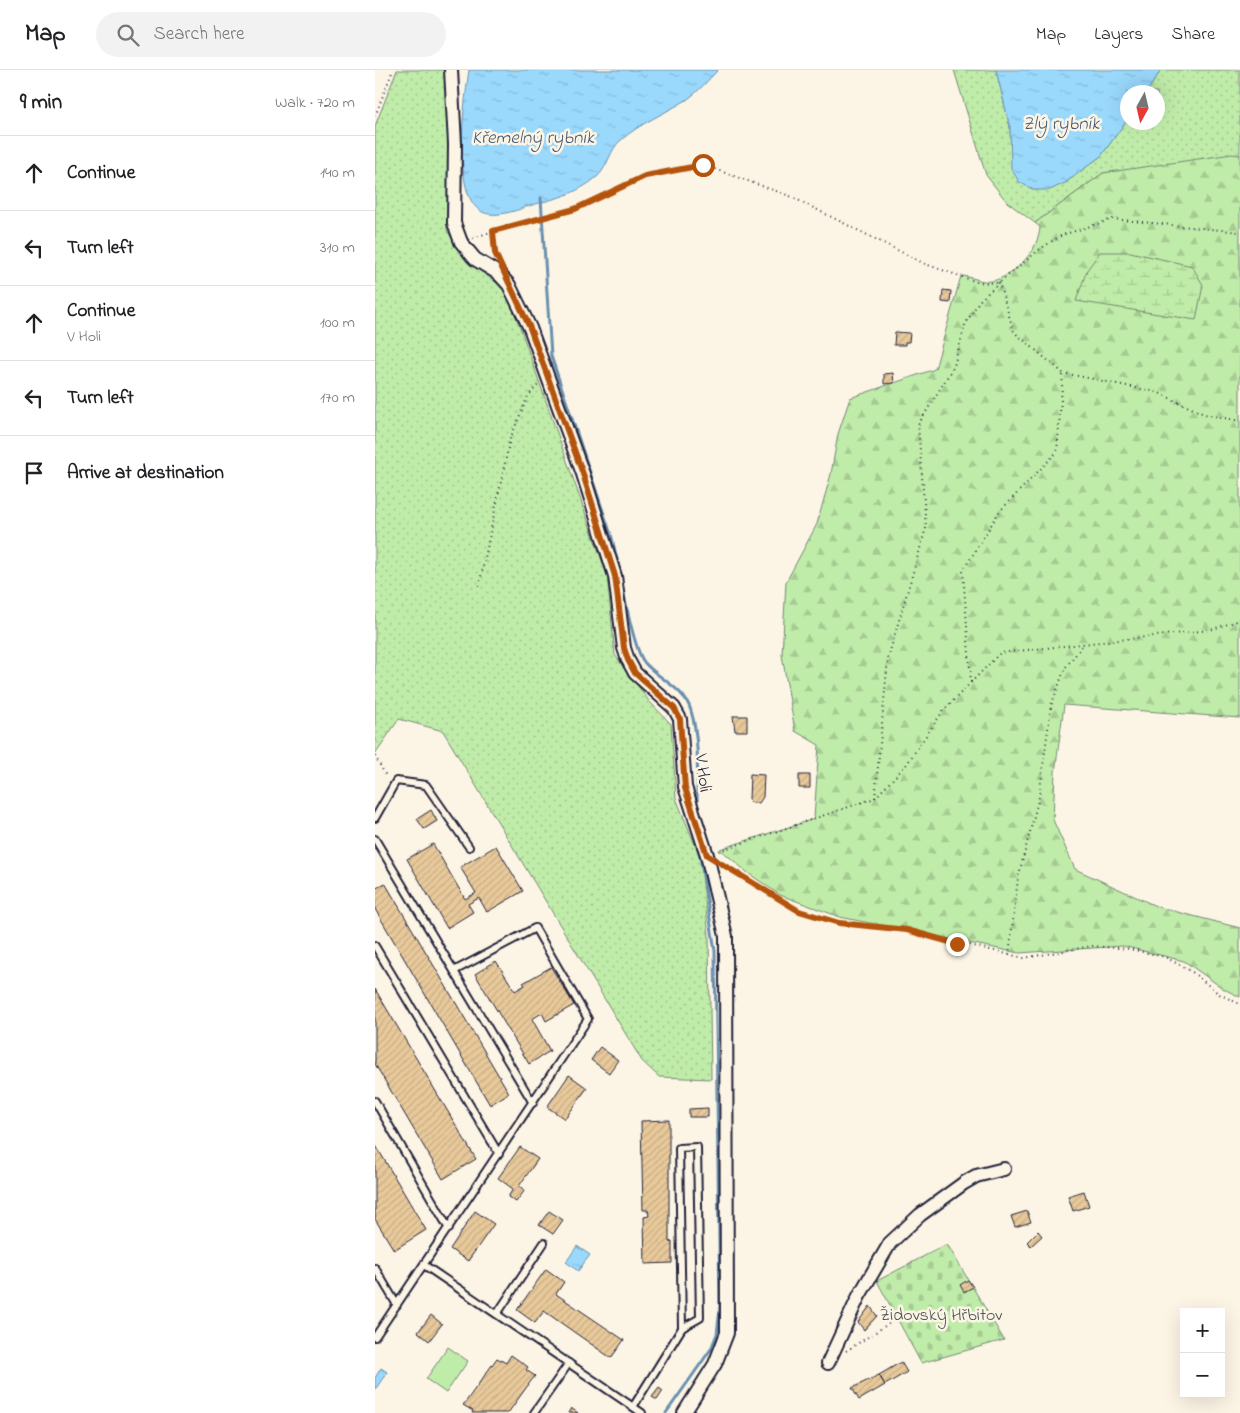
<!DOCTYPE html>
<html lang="en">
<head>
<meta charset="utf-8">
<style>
	:root { --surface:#fff; --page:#f2f2f2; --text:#202124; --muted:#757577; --line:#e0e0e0 }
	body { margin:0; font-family:"Indie Flower",sans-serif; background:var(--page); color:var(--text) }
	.controls { position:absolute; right:15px; bottom:15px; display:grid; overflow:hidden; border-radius:0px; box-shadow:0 5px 20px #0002 }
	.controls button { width:45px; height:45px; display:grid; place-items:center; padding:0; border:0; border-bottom:1px solid var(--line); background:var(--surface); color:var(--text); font:25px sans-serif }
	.compass { position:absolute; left:745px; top:15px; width:45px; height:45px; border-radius:50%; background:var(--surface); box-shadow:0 5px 20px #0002; rotate:188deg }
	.stop { position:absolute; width:15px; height:15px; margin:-11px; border:4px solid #b45309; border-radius:50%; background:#fff }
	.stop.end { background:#b45309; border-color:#fff; box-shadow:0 1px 5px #0008 }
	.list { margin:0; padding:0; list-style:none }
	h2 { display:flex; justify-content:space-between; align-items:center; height:65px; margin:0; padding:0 20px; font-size:21px }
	h2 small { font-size:16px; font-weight:400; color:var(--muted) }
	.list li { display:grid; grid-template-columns:32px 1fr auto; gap:15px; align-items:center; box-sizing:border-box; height:75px; padding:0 20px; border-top:1px solid var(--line) }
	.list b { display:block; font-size:19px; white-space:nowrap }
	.list p { margin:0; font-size:16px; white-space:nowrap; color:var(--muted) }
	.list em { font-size:16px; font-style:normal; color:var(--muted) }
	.icon { flex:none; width:28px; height:28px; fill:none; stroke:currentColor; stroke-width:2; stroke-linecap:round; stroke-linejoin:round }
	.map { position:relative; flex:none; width:865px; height:1343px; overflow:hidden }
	header { display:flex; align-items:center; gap:30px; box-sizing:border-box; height:70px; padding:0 25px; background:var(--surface); border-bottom:1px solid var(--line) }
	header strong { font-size:24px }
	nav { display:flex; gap:28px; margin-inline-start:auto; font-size:18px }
	.search { width:350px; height:45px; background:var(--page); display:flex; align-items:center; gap:12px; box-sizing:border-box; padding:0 18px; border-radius:28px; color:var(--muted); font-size:19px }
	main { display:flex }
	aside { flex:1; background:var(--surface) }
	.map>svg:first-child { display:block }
</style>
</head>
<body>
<header>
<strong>Map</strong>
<div class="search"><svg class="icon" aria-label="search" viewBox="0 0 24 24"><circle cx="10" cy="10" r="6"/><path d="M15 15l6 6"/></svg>Search here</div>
<nav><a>Map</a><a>Layers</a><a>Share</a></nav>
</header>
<main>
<aside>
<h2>9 min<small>Walk · 720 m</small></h2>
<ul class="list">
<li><svg class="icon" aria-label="ahead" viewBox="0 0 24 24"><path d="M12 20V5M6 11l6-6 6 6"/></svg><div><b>Continue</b></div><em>140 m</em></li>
<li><svg class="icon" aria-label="left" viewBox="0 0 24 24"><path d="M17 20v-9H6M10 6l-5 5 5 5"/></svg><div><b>Turn left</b></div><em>310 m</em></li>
<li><svg class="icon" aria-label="ahead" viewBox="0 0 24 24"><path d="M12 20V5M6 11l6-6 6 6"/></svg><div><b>Continue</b><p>V Holi</p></div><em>100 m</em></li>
<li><svg class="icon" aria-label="left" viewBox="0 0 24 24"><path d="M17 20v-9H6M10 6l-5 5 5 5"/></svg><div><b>Turn left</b></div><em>170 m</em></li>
<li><svg class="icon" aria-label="arrive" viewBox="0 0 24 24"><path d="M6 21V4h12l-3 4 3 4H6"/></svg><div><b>Arrive at destination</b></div></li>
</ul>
</aside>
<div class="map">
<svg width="865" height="1343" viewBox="0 0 865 1343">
	<defs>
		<pattern id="grass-dots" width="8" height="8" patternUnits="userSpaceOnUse" patternTransform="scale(1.25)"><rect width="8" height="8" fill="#c0eca9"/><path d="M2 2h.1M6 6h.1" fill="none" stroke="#a5ca92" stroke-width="1.8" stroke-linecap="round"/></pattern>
		<pattern id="forest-firs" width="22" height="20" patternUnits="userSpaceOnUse" patternTransform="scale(1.25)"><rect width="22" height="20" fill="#c0eca9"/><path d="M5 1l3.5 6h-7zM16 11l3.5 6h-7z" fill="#a5ca92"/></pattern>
		<pattern id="wetland-marsh" width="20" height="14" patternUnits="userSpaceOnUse" patternTransform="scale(1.25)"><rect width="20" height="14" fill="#c0eca9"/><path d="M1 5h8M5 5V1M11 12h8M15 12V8" fill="none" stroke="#a5ca92"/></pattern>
		<pattern id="cemetery-stones" width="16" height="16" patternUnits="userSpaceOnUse" patternTransform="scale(1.25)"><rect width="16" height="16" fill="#c0eca9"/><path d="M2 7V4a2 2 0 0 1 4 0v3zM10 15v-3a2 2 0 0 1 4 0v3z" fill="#a5ca92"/></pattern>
		<pattern id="water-ripples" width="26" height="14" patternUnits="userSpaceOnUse" patternTransform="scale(1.25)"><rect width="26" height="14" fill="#9ad9fc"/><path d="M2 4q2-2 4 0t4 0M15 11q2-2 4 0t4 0" fill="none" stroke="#84bad9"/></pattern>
		<pattern id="building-hatch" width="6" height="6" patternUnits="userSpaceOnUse" patternTransform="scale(1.25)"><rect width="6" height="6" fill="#e8c99a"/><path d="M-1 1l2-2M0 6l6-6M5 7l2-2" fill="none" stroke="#c7ac86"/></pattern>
	</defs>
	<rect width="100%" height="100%" fill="#fcf5e5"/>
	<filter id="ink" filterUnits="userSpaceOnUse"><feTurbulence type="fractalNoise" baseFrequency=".02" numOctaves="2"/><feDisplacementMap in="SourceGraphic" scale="10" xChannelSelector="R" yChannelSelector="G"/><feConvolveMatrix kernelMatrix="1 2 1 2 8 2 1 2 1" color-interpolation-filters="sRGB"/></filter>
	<g filter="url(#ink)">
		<path fill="url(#grass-dots)" stroke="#718772" d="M22,0h50l2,14 -2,146 19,31 41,29 100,285 8,80 34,46 22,23 5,74 24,59 9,79 2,143 -52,-2 -17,-16 -199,-330 -44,-12 -24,35v-628z
			M579,0h42l14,57 2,41 22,22 16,-1 15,-6 36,-27 26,-36v2h30v-30h-10l14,-22h79v86l-137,17 -68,50 -28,-21 -21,-27z"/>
		<path fill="url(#forest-firs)" stroke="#718772" d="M857,84l8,1v563l-176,-13 -9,67 -2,48 22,49 83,38 82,21v69l-16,-8 -40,-28 -61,-15 -104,7 -179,-36 -60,-22 -32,-22 -28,-24 94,-30 5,-74 -24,-14 -13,-76 4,-73 31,-58 14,-50 7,-40 12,-36 85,-29 26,-93c10,0 21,7 31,5 23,-5 47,-31 48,-54l-5,-4 68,-50z"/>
		<path fill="url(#wetland-marsh)" stroke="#718772" d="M725,182h30l62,14 11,19 -7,35 -120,-19 11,-31z"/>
		<path fill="url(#cemetery-stones)" stroke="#718772" d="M572,1174l57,96 -83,23 -44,-82z"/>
		<path fill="#c0eca9" stroke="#718772" d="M73,1277l20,14 -22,32 -20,-14z"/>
		<path fill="url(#water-ripples)" stroke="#6a90af" d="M94,0h249c-9,9 -19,21 -30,29 -22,14 -48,24 -68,42 -10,9 -12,25 -22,35 -22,19 -42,22 -69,30 -11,4 -28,10 -40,8 -41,-5 -24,-116 -20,-144z
			M621,0h165l-14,22h-20v28l-26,36 -36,27 -15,7h-16l-15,-8 -8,-14 -1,-41z
			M202,1176l13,9 -12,16 -12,-9z
			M6,1298l6,4 -12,18v-12z"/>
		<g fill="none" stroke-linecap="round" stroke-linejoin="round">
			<path stroke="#6a90af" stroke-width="3" d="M166,128l10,158 61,182 7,30
				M247,514c3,17 13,66 22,78 14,17 41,26 47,49 9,28 6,67 6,96
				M291,1343l45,-64 6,-15 3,-25 -5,-358 -17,-108"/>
		</g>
		<path fill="url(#building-hatch)" stroke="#22223b" d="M568,220l8,1 -1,12 -8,-1z
			M520,262l15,1 -1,9h-4v3h-11z
			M518,303l1,10 -10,1v-10z
			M358,646h14v15h-12z
			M375,704l14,1 -1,22 -4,6h-7l-3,-3z
			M424,705h11v13h-11z
			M56,740l6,11 -13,8 -7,-10z
			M58,774l32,55 11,-6 -16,-26 36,-21 27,45 -36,21 -8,-14 -11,6 5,8 -26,16 -40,-69z
			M10,813l124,210 -19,12 -115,-196v-20z
			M121,891l19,30 10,-6 -2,-2 28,-16 23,38 -28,16 -4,-8 -10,6 18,32 -21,13 -54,-90z
			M0,919l101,170 -33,20 -68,-115z
			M225,977l18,13 -9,13 -18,-13z
			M194,1005l18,13 -22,31 -18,-12z
			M333,1038v9h-19v-8z
			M294,1050v122l3,-1v22l-27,1 -1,-47 5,-1 -1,-6h-5l-2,-89z
			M0,1074l51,86 -32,20 -19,-31z
			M145,1077l18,12 -19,27 6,4 -9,12 -8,-5 5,-8 -15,-11z
			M709,1121l5,15 -16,5 -5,-15z
			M100,1141l19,13 -26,37 -18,-12z
			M174,1141l14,9 -10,14 -14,-9z
			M652,1141l4,11 -16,5 -4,-11z
			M663,1161l4,5 -11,10 -4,-4z
			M171,1199l18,13 -8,12 68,46 -13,18 -67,-47 -9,12 -18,-13z
			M593,1210l5,7 -9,5 -4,-7z
			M495,1236l7,10 -13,14 -6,-8z
			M56,1245l11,9 -13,17 -11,-9z
			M136,1285l17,12 -2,3 9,6 -4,5 -23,32h-36l1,-2 -10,-6 4,-5 30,-42 9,5z
			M526,1292l6,10 -22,13 -6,-10z
			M504,1305l6,10 -26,15 -7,-12z
			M284,1318l4,3 -6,9 -5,-3z
			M196,1338l7,5h-10z"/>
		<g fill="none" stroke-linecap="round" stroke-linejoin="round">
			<g stroke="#22223b" stroke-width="10">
				<path id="lane" d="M0,748l21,-37 30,4 43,62
					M0,769l158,264
					M0,876l124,208
					M0,1031l74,128
					M49,1195l218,148
					M0,1198l22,37
					M122,1244l47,-71
					M0,1267l213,-318 -53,-91 -81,43
					M258,1337l49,-79 -3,-180 18,-1 3,171 -18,10
					M159,1343l35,-50"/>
			</g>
			<g stroke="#22223b" stroke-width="16">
				<path id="street" d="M76,0l4,74 -1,79 7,19 14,17 23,14 11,12 21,43 53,146 32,102 9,72 4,12 7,13 39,35 6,11 5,68 22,68 19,81 1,397 -12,31 -31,49
					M453,1293l31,-67 31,-53 30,-28 44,-32 12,-7 28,-7"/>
			</g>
			<path stroke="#22223b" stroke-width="2" stroke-dasharray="1 4" stroke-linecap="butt" d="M0,46l18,-46
				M118,161l5,29
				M98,168l32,-11 70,-18 70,-33 58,-11 87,31 135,68 52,18 22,1 41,-34 22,-14 51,-16 127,13
				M104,516l31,-147 18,-43 11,-12
				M596,612l-8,-111 36,-59 58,-60 6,-78
				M0,686l12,22
				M500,728l13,-140 38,-130 -8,-103 36,-59 11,-41 14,-24 20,-18 15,49 49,41 94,19 47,22 36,7
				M344,781l156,-53 31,-33 37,-54 57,-58 210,-23 30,-10
				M347,794l76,47 41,12 68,7 117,28 68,-12 38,3 35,8 26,14 28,23 21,10
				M634,885l9,-77 21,-81 12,-91 14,-38 19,-24
				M471,1281l50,-32"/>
			<use href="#lane" stroke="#fcf5e5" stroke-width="6"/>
			<use href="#street" stroke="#fcf5e5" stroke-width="12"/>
		</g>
	</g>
	<g fill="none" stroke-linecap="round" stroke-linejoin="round" filter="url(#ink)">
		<path stroke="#b45309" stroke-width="6" d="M328,95l-58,11 -70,33 -82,22 2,22 35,75 53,146 32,102 9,72 4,12 7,13 39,35 6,11 5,69 22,67 92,56 40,12 68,7 50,14"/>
	</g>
	<g text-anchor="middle" stroke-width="5" stroke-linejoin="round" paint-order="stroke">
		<g font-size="18" fill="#22223b" stroke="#fcf5e5">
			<text transform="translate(329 703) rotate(83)" y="6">V Holi</text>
		</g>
		<g font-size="18" fill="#4a5456" stroke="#fcf5e5">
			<text x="566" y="1250">Židovský Hřbitov</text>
		</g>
		<g font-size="19" font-style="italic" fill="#465975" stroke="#fcf5e5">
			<text x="686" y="59">Zlý rybník</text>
			<text x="158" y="73">Křemelný rybník</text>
		</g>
	</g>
</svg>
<div class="controls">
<button>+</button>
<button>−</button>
</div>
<svg class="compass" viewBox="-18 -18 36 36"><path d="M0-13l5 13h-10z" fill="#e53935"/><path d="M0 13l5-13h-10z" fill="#757577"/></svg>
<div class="stop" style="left:328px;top:95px"></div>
<div class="stop end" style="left:582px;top:874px"></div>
</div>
</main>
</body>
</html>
